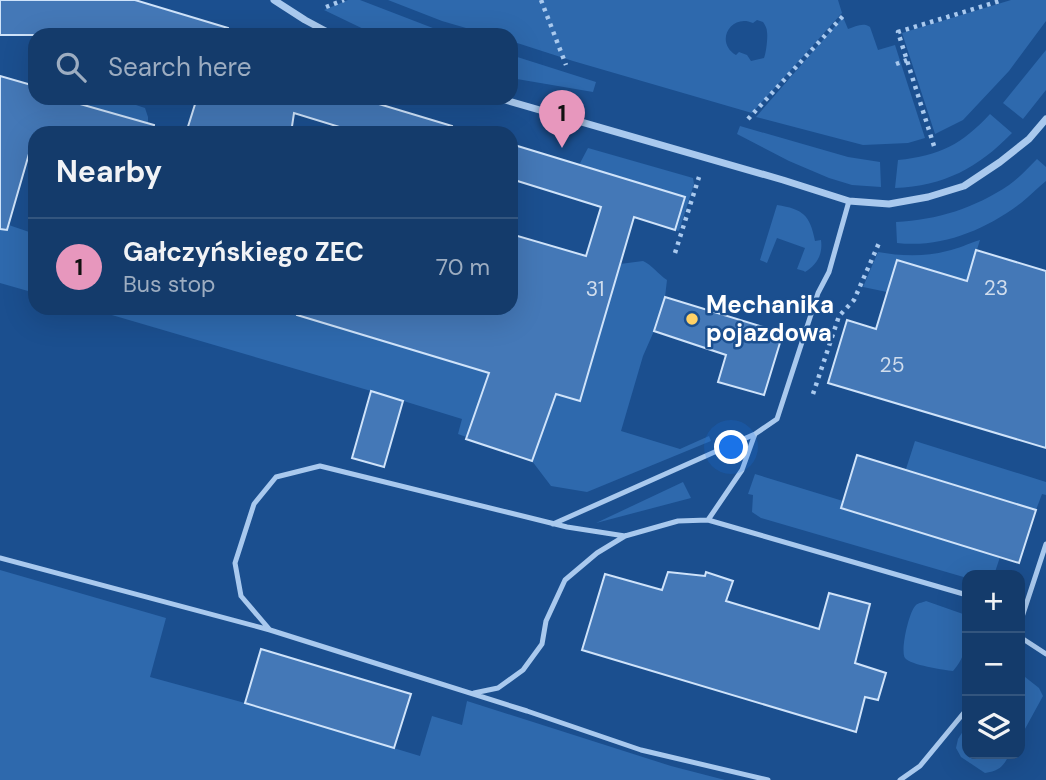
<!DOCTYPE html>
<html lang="en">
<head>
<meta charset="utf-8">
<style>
	:root { --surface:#143b6b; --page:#1d4271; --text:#f1f3f6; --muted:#9dadc1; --line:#33557e; --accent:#e797bd }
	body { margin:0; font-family:"DM Sans",sans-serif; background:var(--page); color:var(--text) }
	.controls { position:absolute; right:21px; bottom:21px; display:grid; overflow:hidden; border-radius:14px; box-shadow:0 7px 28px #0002 }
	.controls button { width:63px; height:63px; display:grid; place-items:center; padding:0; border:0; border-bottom:2px solid var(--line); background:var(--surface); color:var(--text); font:35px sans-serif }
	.you { position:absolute; left:732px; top:448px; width:24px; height:24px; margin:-18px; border:5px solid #fff; border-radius:50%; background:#1a73e8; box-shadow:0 0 0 10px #1a73e833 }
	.badge { display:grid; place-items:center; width:46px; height:46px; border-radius:50%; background:var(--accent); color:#111; font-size:23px; font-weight:700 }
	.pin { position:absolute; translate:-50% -58px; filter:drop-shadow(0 2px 4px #0008) }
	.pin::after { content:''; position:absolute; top:37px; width:24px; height:21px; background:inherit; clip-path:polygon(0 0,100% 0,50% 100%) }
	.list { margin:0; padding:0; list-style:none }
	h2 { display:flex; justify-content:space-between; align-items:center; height:91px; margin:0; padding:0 28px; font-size:30px }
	h2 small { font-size:23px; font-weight:400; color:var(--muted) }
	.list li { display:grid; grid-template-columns:46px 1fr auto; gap:21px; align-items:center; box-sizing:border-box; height:98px; padding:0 28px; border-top:2px solid var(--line) }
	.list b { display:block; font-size:26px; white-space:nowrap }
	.list p { margin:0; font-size:23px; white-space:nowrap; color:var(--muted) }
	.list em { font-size:23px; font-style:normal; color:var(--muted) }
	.icon { flex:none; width:38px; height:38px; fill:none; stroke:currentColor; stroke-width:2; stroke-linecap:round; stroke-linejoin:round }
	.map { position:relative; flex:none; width:1046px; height:780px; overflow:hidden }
	.search { position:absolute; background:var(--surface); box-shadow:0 7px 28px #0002; left:28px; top:28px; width:490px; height:77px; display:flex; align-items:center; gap:18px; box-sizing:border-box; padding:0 24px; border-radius:21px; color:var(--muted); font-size:26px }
	.panel { position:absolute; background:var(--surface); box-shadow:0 7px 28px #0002; left:28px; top:126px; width:490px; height:189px; border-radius:21px }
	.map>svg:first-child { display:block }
</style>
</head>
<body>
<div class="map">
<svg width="1046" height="780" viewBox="0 0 1046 780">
	<rect width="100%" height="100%" fill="#1b4f8f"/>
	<path fill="#2e69ad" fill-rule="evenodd" d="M348,0h12l91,35h-75l-52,-25z
		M388,0h450l4,13 -90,100 -179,-52 -62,-20v-6h-21l-48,-14zM757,20l6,2c2,3 4,6 4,10 1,5 -1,22 -3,26l-13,3 -4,-6 -8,-3 -3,3c-22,-13 -5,-42 17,-32z
		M1011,0h35v21l-37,50 -46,49 -28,14 -33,-101z
		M843,17l5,12c7,-2 15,-7 22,-2l8,23 17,-5 30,93 -17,5 -45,2 -107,-28z
		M1046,50v40l-23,29 -20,-16z
		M511,55l85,27 -3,10 -82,-14z
		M88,98h27l30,10 3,9v7l-62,-18z
		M990,114l22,19c-34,35 -68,53 -117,55l3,-28c42,-4 64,-16 92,-46z
		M740,126l108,31 32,5 1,25 -29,-2 -23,-7 -40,-17 -52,-27z
		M588,148l105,30 1,6 -15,47 -4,-1 10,-33 -106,-32z
		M1037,159l9,8v14c-9,7 -16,15 -25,22 -36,27 -79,45 -124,40l-1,-21c41,-2 79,-14 113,-37 10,-7 19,-17 28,-26z
		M777,205c26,4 33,10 38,36l6,-1c2,14 -4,25 -16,32l-1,-1 -7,-2 8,-21 -28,-10 -10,25 -7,-3z
		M0,222l35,12v59l-35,-10z
		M980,240l-13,41 -80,11 -24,-5 15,-35c22,4 47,5 69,-1 11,-2 22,-8 33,-11z
		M643,261c9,4 15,13 24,19l-2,17 -11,34 -11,25 -22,75 59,18 29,-13 2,5 -124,51 -36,-6 -19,-25 -74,-27 4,-15 -91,-28 -283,-83h187l166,50 179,-94z
		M915,441l131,41v13l-4,-1 -6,16 -130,-41z
		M755,474l88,27 -2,8 159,48 -6,18h-27v3l-206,-60 -9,-6 1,-17 -5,-1z
		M683,482l8,16 -95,25z
		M0,570l166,48 -16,59 95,26 175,53 12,-40 30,9 5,-24 204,65 54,14h-725z
		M926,601l37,13 4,4c0,21 1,36 -14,53 -9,-1 -43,-6 -48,-13 -5,-7 4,-47 11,-53 2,-2 8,-3 10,-4z
		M1020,673l19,15 4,8 -23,42z
		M967,725v29h43c-7,12 -10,17 -25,19l-24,-16 -5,-9 2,-9z"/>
	<path fill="#4478b7" stroke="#cfe3fa" stroke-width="2" d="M0,0h135l93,28 -1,7h-227z
		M0,76l35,10v12h24l95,27 -1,8h-118l-28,97 -7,-1z
		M197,98h162l93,28 -1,7h-92l-65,-20 -3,20h-105z
		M511,144l174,53 -10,33 -41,-13 -54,184 -24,-7 -24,67 -66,-22 23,-66 -192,-58 1,-7h213v-74l75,22 15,-49 -90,-28z
		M976,250l70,21v177l-218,-65 19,-63 29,9 21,-69 70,21z
		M665,297l118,36 -19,62 -46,-13 8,-27 -72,-24z
		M371,391l32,10 -19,66 -32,-9z
		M857,455l179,55 -17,53 -178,-55z
		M668,572l37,4 1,-4 27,9 -7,20 93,28 10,-36 41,11 -15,59 31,10 -8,27 -13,-3 -9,35 -274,-82 23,-76 57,16z
		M261,649l150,45 -17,54 -149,-45z"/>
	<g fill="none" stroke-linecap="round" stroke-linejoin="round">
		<path stroke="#a9c9ee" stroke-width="4.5" stroke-dasharray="3.5 5" stroke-linecap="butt" d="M541,0l25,65
			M326,7l18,-7
			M896,64l11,-4
			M748,119l95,-103
			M934,146l-36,-114 105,-32
			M675,253l24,-76
			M813,394l26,-78 15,-16 25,-57"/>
		<path stroke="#a9c9ee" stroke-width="5" d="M708,520l34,-50 13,-36 22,-15 41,-126 11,-21 20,-71
			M553,524l202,-90
			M0,558l270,72
			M1020,610l4,1 22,-67
			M1020,623l4,-12
			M1020,637l26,17
			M474,693l24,-5 25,-18 19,-26 4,-23 19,-41 32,-27 28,-17
			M768,780l-127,-30 -114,-39 -257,-81 -29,-34 -6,-33 19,-59 22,-27 44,-11 247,61 58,9 53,-15 30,-1 259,75
			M900,780l20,-14 47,-57"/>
		<path stroke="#a9c9ee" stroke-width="7" d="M274,0l31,20 28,15
			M498,98l285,82 66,21 40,3 39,-7 36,-11 36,-24 29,-23 17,-20"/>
	</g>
	<circle fill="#ffd166" stroke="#1b4f8f" stroke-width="2.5" cx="692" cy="319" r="7"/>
	<g text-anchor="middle" stroke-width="5" stroke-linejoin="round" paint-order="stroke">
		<g font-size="21" fill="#d0dded">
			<text x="996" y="295">23</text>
			<text x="595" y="296">31</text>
			<text x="892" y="372">25</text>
		</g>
		<g font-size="24" font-weight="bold" fill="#fff" stroke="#1b4f8f" text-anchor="start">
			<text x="706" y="313">Mechanika<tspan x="706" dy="28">pojazdowa</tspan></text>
		</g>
	</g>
</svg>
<div class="controls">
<button>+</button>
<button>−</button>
<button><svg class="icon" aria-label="layers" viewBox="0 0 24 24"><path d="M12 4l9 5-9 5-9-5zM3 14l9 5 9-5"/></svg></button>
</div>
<div class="you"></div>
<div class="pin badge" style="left:562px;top:148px">1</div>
<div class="search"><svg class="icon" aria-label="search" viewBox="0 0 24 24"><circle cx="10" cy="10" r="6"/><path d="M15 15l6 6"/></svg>Search here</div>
<section class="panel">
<h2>Nearby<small></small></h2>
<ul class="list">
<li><span class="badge">1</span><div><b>Gałczyńskiego ZEC</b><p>Bus stop</p></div><em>70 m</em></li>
</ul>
</section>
</div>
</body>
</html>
